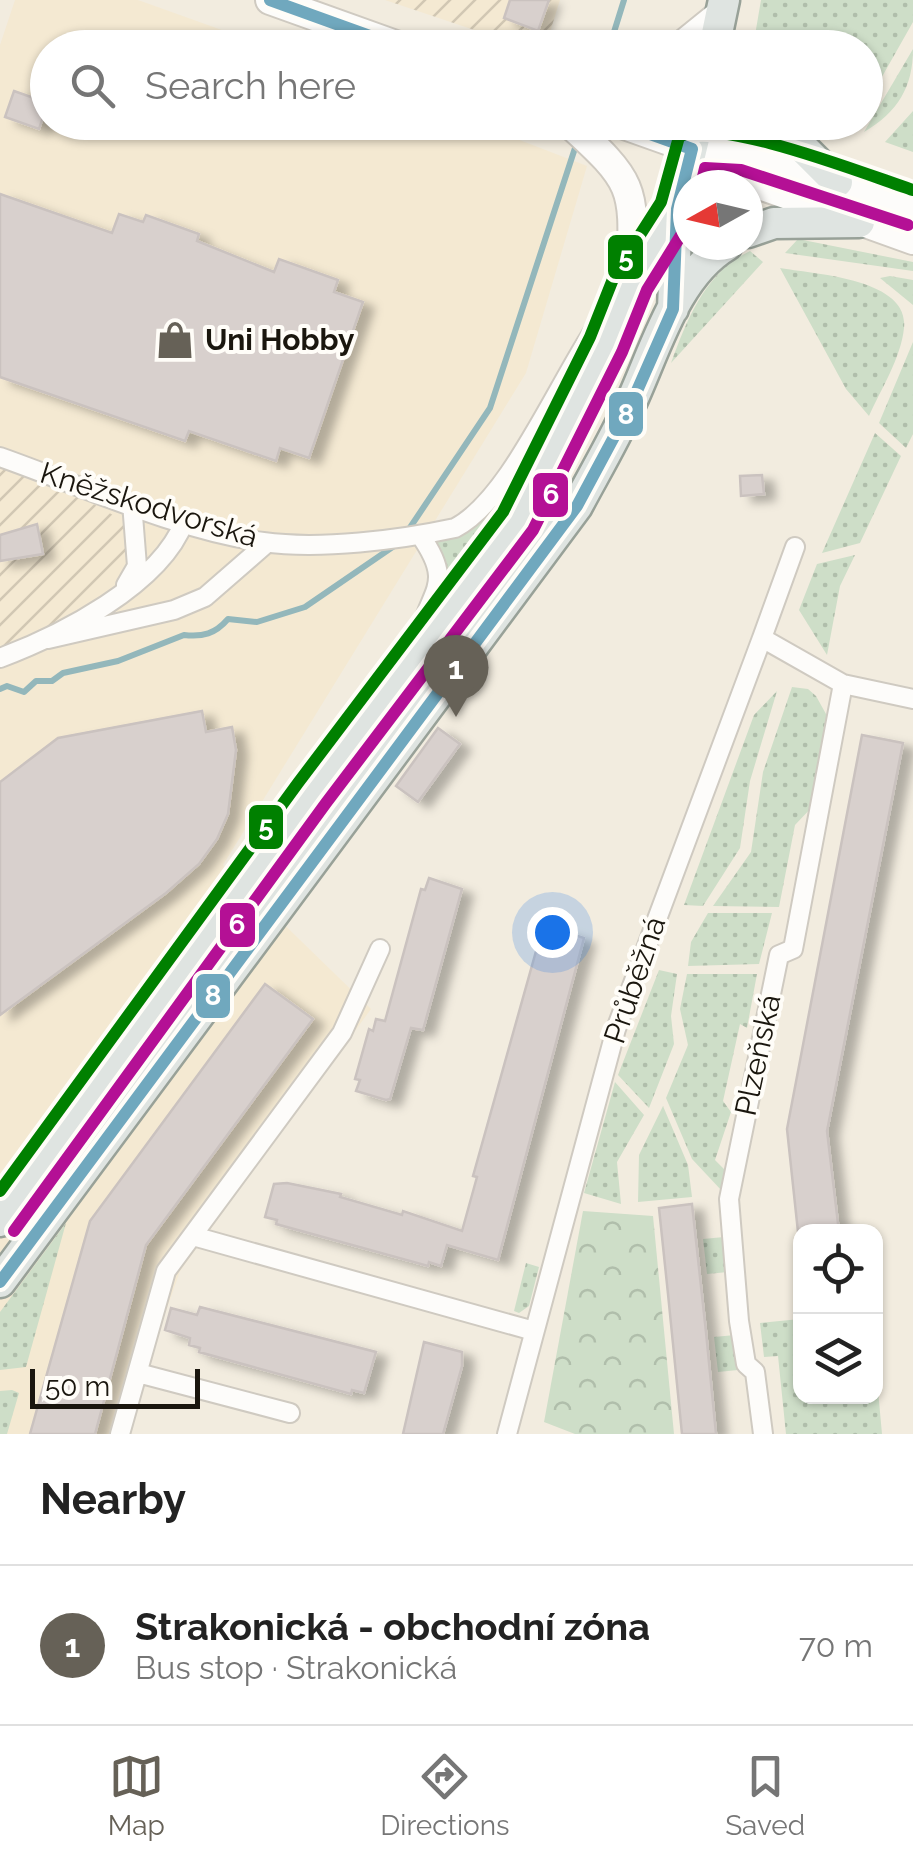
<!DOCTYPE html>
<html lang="en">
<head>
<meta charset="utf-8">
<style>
	:root { --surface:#fff; --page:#f6f6f6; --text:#222; --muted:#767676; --line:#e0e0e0; --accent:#666157 }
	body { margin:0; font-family:Raleway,sans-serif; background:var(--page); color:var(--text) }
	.controls { position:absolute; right:30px; bottom:30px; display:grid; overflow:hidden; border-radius:20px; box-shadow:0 2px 8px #0004 }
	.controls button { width:90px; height:90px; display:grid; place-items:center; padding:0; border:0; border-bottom:2px solid var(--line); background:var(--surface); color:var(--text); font:50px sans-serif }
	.compass { position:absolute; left:673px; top:170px; width:90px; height:90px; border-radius:50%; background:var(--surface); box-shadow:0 2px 8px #0004; rotate:262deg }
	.scale { position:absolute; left:30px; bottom:25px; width:170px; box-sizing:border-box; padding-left:10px; border:5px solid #1a160e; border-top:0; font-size:28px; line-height:35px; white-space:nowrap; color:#1a160e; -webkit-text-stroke:8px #fffdf8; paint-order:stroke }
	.you { position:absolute; left:552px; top:932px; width:35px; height:35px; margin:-25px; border:8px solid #fff; border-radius:50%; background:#1a73e8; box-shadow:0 0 0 15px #1a73e833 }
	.badge { display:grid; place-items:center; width:65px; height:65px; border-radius:50%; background:var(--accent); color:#fff; font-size:32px; font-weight:700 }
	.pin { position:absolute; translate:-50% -82px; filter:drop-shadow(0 2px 5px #0008) }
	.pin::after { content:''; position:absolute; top:52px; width:35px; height:30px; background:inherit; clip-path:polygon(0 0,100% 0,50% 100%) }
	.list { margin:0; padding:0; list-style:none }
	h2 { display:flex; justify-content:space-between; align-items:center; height:130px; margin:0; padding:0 40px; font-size:42px }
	h2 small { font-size:32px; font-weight:400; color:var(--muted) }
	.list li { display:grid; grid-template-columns:65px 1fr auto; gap:30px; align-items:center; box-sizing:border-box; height:160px; padding:0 40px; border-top:2px solid var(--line) }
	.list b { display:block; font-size:38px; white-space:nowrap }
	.list p { margin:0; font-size:32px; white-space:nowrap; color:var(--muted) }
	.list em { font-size:32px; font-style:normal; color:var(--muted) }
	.icon { flex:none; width:55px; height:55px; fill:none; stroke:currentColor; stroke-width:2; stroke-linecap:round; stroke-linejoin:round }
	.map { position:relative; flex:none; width:913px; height:1434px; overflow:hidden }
	.search { position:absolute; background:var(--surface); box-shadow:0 2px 8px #0004; left:30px; right:30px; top:30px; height:110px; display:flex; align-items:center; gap:25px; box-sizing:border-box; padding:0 35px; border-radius:55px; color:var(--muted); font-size:38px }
	.sheet { height:290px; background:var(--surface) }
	nav { display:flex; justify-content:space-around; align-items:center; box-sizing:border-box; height:140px; border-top:2px solid var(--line); background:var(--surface); font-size:28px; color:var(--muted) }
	nav a { display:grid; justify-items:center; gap:5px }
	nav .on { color:var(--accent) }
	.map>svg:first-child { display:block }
</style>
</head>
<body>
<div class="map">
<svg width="913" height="1434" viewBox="0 0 913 1434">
	<defs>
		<pattern id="industrial-furrows" width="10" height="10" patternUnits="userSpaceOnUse" patternTransform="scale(2.5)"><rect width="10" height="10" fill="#f4e9d2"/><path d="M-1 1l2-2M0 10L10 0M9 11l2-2" fill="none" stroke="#d1c7b3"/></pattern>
		<pattern id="grass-dots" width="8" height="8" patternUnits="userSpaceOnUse" patternTransform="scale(2.5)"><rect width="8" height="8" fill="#cedec8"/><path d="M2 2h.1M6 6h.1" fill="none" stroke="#b0beab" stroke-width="1.8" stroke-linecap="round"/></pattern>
		<pattern id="forest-crowns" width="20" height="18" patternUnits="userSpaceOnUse" patternTransform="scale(2.5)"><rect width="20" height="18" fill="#cedec8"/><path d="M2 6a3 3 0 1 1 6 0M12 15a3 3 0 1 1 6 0" fill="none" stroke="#b0beab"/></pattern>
		<filter id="shadow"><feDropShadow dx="11" dy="6" stdDeviation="5" flood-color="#0004"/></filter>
	</defs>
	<rect width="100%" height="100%" fill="#f2ecdf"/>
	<path fill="#f4e9d2" d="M15,0h123l131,47 -221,1v74l428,1 111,43 -61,207 -303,492 148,144 -191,262 -57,163h-123v-1389z"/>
	<path fill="url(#industrial-furrows)" d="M385,0h175l-15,48 -20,-1z
		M0,451l127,72 4,44 -76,60 -55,26z"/>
	<path fill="url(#grass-dots)" d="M761,0h152v22l-47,83v-57l-113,-1z
		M913,49c0,38 -15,63 -49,83z
		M913,111v41l-28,-10z
		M798,239l115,23v9l-128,-18z
		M750,251l13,11 -92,101c16,-43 34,-91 79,-112z
		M780,268c32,6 130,10 124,60 -3,30 -23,61 -35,88l-23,-27z
		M890,276l23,4v25l-33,-27z
		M603,327l-66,141 -103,149 15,-41 -13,-37 30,-7 25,-20z
		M913,342v92l-7,14 -27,-25z
		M875,433l26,23 -41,87 -38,10z
		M855,555l-15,31 -13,69 -28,-45 18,-46z
		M438,655l-29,53 -99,137 -8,-6z
		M792,687l16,2 8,7 10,18 2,16 -14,75 -19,20 -16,82 -66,-1 38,-54 12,-80z
		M777,691l-27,90 -10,67 -37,58 -19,-1 70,-190z
		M292,855l6,5 -298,402z
		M708,913h64l-13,51 -71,2 3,-24z
		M659,970l18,4 -6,42 3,28 -25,64 -31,-33z
		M687,974h70l-10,54 -7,-4 -17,77 8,11 -16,48 12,12 -5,19 -30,-32 -26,-61 22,-53 -8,-36z
		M615,1082l29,33 -27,47 4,42 -37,-11z
		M663,1106l25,59 4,32 -54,5 1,-47z
		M66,1223l-40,144 -26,3v-58z
		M724,1237l4,35 -21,2 -4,-35z
		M526,1263l13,4 -10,39 -10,7 -5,-2z
		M800,1319v77h76v-28l6,66h-96l-8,-78 -14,1 -4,-34z
		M735,1335l3,35 -20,2 -4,-35z
		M12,1390l7,3 -12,41h-7v-43z"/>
	<path fill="url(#forest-crowns)" d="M583,1211l70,5 21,218h-99l-31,-12z"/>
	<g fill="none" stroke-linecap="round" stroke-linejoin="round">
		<path stroke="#93b7bb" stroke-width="6" d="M609,48l15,-48
			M405,535l85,-127 87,-266
			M0,689l7,-3 17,6 12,-11h16l11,-8 55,-12 66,-26c19,2 31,-1 44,-16l29,3 48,-15 92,-63"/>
	</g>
	<path fill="#d8d0cd" stroke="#cac2bf" stroke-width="2.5" filter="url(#shadow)" d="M510,0h39l-11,31 -34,-13z
		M14,91l34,12 -9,26 -34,-12z
		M0,194l112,39 7,-19 24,8 3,-7 53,19 -2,7 77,31 5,-13 59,21 -4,12 29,10 -54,156 -29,-10 -4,13 -87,-30 -4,10 -185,-64z
		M762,475l2,19 -23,2 -1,-20z
		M37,524l6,30 -43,7v-26z
		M202,711l4,21 26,-5 4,23 -8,64 -11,25 -18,25 -33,29 -166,122v-233l58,-44z
		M438,728l22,16 -42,58 -22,-16z
		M862,735l41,8 -76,388 12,101h-41l-11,-103z
		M429,878l33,11 -39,141 -12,-2 -21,71 -4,1 -30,-9 4,-11 -5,-1 14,-50 4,2 3,-12 9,2 36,-132 4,1z
		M547,926l37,12 -86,322 -51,-15 -6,21 -12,-4 -1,4 -152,-42 1,-4 -12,-3 9,-33 13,-1 54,11 -1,3 62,18 1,-4 59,20 15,-54 -4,-1 67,-239 4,1z
		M265,984l48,35 -167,226 -51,189h-65l60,-213z
		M692,1204l14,128 10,102h-34l-14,-140 -9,-86z
		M200,1307l176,45 -12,41 -12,-3 -1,4 -152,-42 1,-4 -11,-3 1,-7 -25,-8 6,-22 26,7z
		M424,1342l38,10v14l-19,68h-40z"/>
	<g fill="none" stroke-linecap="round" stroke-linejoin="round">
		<g stroke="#cfcac1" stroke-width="22">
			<path id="street" d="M0,457c85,30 174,72 263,85 57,8 136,-2 192,-14 60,-31 110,-165 157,-223
				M126,585l11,-19 -5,-63
				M762,638l33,-91
				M48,639l126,-29 31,-13 62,-54
				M419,644c6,-54 39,-55 1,-109
				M0,658c61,-23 160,-73 184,-136
				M193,1236l341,95
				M138,1373l152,40
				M120,1434l46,-163 176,-238 38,-84
				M507,1434l109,-405 146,-391 81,46 70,15
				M763,1434l-8,-62 -9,-8 -7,-43 -10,-122 50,-244 14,-6 50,-265"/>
		</g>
		<g stroke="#cfcac1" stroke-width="32">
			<path id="secondary" d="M270,0l134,48
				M679,48l42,-34
				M568,122c71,64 66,66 63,160
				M616,122l76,27 43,27 178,64
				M698,150l46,3 169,55"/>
		</g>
		<g stroke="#98a198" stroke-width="35">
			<path id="primary" d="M714,48l10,-48
				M777,122l60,60
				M748,232l26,-9 85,-1
				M673,309l4,-100 21,-87
				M0,1221l312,-428 206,-272 88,-177 25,-62 46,-73
				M0,1282l577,-776c17,-32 36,-64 51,-97 26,-53 45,-132 99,-164"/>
		</g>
		<use href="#street" stroke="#fdfcfa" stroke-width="18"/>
		<use href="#secondary" stroke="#fdfcfa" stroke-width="28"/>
		<use href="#primary" stroke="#dfe4e1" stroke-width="30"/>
		<g stroke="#fffdf8" stroke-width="20">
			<path id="bus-1" d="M270,0l133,48
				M0,1282l577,-776 52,-97 44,-100 4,-100 15,-60 -75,-27"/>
		</g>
		<g stroke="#fffdf8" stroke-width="20">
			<path id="bus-2" d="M701,185l4,-17 36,2 167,55
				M14,1231l312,-428 207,-273 89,-178 25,-62 41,-66"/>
		</g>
		<g stroke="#fffdf8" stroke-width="20">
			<path id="bus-3" d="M0,1191l298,-408 205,-271 87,-175 25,-63 46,-72 18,-65c35,-23 191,39 234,53"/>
		</g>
		<use href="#bus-1" stroke="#70a8be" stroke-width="12"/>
		<use href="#bus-2" stroke="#b41095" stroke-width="12"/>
		<use href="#bus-3" stroke="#008000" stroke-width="12"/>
	</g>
	<defs>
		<g id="shop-bare" transform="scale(3)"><path d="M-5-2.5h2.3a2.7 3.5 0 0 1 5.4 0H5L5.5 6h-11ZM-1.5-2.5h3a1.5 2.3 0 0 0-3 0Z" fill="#666157" stroke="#fffdf8" stroke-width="2.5" paint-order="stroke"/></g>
	</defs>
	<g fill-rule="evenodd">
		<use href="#shop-bare" x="175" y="340"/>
	</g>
	<g text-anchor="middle" stroke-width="8" stroke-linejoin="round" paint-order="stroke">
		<g font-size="30" font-weight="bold" fill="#1a160e" stroke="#fffdf8" text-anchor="start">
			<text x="205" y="350">Uni Hobby</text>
		</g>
		<g font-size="30" fill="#1a160e" stroke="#fffdf8">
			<text transform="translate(149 505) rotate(17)" y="10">Kněžskodvorská</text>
			<text transform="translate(635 980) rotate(-71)" y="10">Průběžná</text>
			<text transform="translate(758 1055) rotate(-78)" y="10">Plzeňská</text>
		</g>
	</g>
	<g stroke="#fffdf8" stroke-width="4">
		<rect x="606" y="233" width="39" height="48" rx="10" fill="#008000"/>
		<rect x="607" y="390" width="38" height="48" rx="10" fill="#70a8be"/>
		<rect x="531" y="471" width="39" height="48" rx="10" fill="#b41095"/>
		<rect x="247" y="803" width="38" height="48" rx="10" fill="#008000"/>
		<rect x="218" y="901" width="39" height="48" rx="10" fill="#b41095"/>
		<rect x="194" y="972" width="38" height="48" rx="10" fill="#70a8be"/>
	</g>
	<g font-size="28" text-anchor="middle" font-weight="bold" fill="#fff">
		<text x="626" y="267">5</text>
		<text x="626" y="424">8</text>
		<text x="551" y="504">6</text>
		<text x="266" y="836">5</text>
		<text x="237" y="934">6</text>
		<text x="213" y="1005">8</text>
	</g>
</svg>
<div class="controls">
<button><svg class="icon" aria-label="locate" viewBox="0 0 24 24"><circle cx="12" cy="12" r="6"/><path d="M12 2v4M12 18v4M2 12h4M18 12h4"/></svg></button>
<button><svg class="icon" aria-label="layers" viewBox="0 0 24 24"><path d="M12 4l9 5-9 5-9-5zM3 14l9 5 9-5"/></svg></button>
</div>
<svg class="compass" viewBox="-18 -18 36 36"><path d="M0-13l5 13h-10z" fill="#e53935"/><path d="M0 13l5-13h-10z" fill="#767676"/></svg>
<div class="scale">50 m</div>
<div class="you"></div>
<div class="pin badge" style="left:456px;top:717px">1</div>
<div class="search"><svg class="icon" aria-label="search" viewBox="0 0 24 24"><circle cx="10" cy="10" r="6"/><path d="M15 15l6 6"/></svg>Search here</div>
</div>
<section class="sheet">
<h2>Nearby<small></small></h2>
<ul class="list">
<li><span class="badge">1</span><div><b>Strakonická - obchodní zóna</b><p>Bus stop · Strakonická</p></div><em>70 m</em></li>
</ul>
</section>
<nav>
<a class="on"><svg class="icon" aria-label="map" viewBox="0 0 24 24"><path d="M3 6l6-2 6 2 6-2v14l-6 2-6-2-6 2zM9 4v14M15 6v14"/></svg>Map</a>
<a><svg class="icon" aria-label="directions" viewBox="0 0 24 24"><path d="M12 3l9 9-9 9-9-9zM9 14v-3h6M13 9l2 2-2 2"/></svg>Directions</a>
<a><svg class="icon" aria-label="saved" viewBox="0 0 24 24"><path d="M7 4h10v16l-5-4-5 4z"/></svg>Saved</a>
</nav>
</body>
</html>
